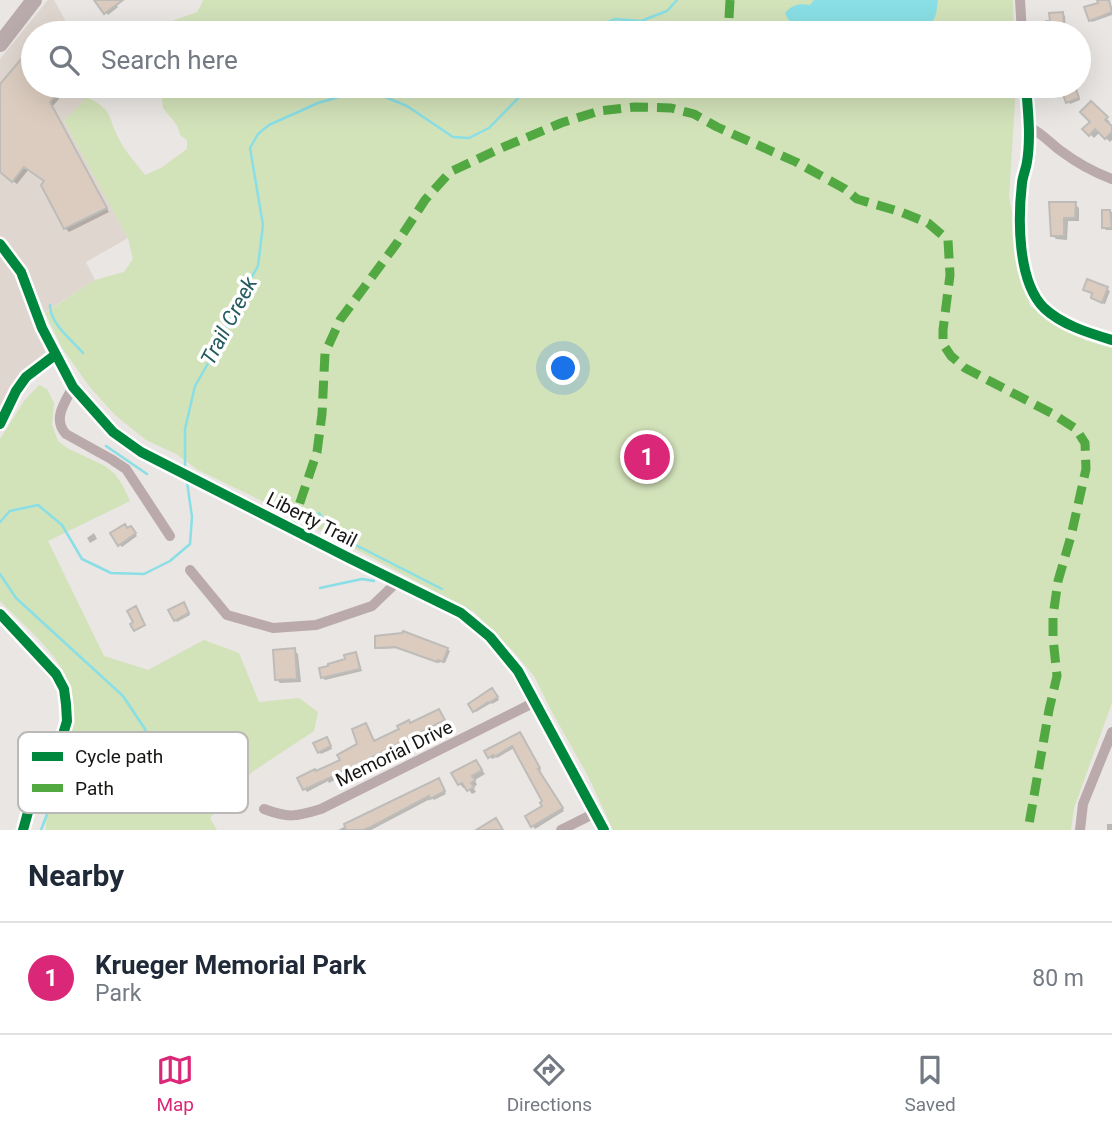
<!DOCTYPE html>
<html lang="en">
<head>
<meta charset="utf-8">
<style>
	:root { --surface:#fff; --page:#f6f6f7; --text:#1f2937; --muted:#747a83; --line:#e0e1e3; --accent:#db2777 }
	body { margin:0; font-family:Roboto,sans-serif; background:var(--page); color:var(--text) }
	.you { position:absolute; left:564px; top:369px; width:24px; height:24px; margin:-18px; border:5px solid #fff; border-radius:50%; background:#1a73e8; box-shadow:0 0 0 10px #1a73e833 }
	.badge { display:grid; place-items:center; width:46px; height:46px; border-radius:50%; background:var(--accent); color:#fff; font-size:23px; font-weight:700 }
	.pin { position:absolute; translate:-50% -50%; border:4px solid #fff; box-shadow:0 2px 7px #0006 }
	.list { margin:0; padding:0; list-style:none }
	h2 { display:flex; justify-content:space-between; align-items:center; height:91px; margin:0; padding:0 28px; font-size:30px }
	h2 small { font-size:23px; font-weight:400; color:var(--muted) }
	.list li { display:grid; grid-template-columns:46px 1fr auto; gap:21px; align-items:center; box-sizing:border-box; height:112px; padding:0 28px; border-top:2px solid var(--line) }
	.list b { display:block; font-size:26px; white-space:nowrap }
	.list p { margin:0; font-size:23px; white-space:nowrap; color:var(--muted) }
	.list em { font-size:23px; font-style:normal; color:var(--muted) }
	.icon { flex:none; width:38px; height:38px; fill:none; stroke:currentColor; stroke-width:2; stroke-linecap:round; stroke-linejoin:round }
	.map { position:relative; flex:none; width:1112px; height:830px; overflow:hidden }
	.search { position:absolute; background:var(--surface); box-shadow:0 7px 28px #0002; left:21px; right:21px; top:21px; height:77px; display:flex; align-items:center; gap:18px; box-sizing:border-box; padding:0 24px; border-radius:38px; color:var(--muted); font-size:26px }
	.sheet { height:203px; background:var(--surface) }
	nav { display:flex; justify-content:space-around; align-items:center; box-sizing:border-box; height:98px; border-top:2px solid var(--line); background:var(--surface); font-size:19px; color:var(--muted) }
	nav a { display:grid; justify-items:center; gap:4px }
	nav .on { color:var(--accent) }
	.map>svg:first-child { display:block }
</style>
</head>
<body>
<div class="map">
<svg width="1112" height="830" viewBox="0 0 1112 830">
	<rect width="100%" height="100%" fill="#e9e6e3"/>
	<path fill="#dfd6cf" d="M48,0h6l18,33h-39v53h65l-34,35 64,117 -42,24 9,18 -62,40 14,36 -25,20 -22,41v-358z"/>
	<path fill="#d2e2b9" d="M202,0h811l1,33h-856l9,-10 30,-11 6,-11z
		M169,86h847l-7,111 21,109 55,34 27,8v355l-38,105 -3,22h-458l-25,-54 -36,-64 -18,-36 -21,-25 -39,-39 -179,-95 -97,-47 -22,-16 -30,-14 -31,-25 -26,-29 -27,-38 -17,-35 50,-33 29,-8 9,-13 -5,-21 -64,-117 23,-24c28,15 19,17 32,42 6,13 18,25 26,36l16,-7 26,-19v-9l-7,-5 -3,-10 -14,-17 -1,-10z
		M39,385l8,4 7,14 -2,22 6,16 9,7 38,18 10,8 8,12 7,15 -82,40 56,115 44,14 56,-30 35,13 20,49 40,-4 19,14 -4,19 -62,41 -42,46 7,12h-171c0,-12 -3,-26 -2,-38 1,-12 17,-37 22,-49 28,-64 -27,-102 -66,-142v-162l24,-38z"/>
	<path fill="#89dfe5" d="M814,0h124c-1,6 -1,11 -3,17 -8,16 -31,16 -46,12l-6,4h-86c-3,-8 -9,-12 -12,-20 7,-8 14,-10 25,-8z"/>
	<path fill="#0003" d="M96,0h17l5,7 -10,8z
		M1109,0l3,9v6l-20,7 -2,-2z
		M1063,14l2,2 1,17h-17l-1,-10h4z
		M28,53l5,4v29h37l-18,21 57,105 -40,20 -4,-4 -19,-46 -17,-13 -12,15 -16,-12 -1,1v-87z
		M1062,86h13l5,14 -10,4z
		M1091,103l19,19 -2,3 4,4v11l-2,2 -10,-10 -6,6 -9,-9 7,-7z
		M1051,204h24l4,4v13h-11l-1,19 -11,-1 -4,-4z
		M1104,212h8v18h-6l-2,-2z
		M1085,289h22l3,2 -5,13 -10,-4 -2,-2 1,-4z
		M128,530h5l4,6 -15,11 -2,-2z
		M94,533l3,6 -7,4 -3,-5z
		M186,606l4,9 -13,7 -2,-2z
		M376,637l71,12 3,2 -5,12 -5,-2v2l-42,-15 -19,1 -2,-2z
		M294,650l4,4 3,28 -21,1 -4,-4z
		M356,654l2,3 4,14 -37,9 -2,-2 -2,-9 26,-8z
		M494,692l5,8 -7,4 -1,-1 -15,9 -2,-1z
		M442,714l4,9 -117,60 -1,-2 -21,11 -2,-3 12,-16 25,-12 18,-16 6,-20 9,17z
		M522,737l19,34 -2,1 25,39 -29,18 -8,-12 18,-10v-5l-31,-54 -17,10 -1,-1 -4,2 -5,-8z
		M329,741l3,8 -11,5 -2,-2z
		M479,766l6,8 -10,6 2,5 -4,2 3,5 -4,2 -6,-8 -3,2 -3,-4z
		M439,780l7,14 -12,6 -2,-2 -61,32h-33z
		M1107,824h5v6h-5z"/>
	<g fill="none" stroke-linecap="round" stroke-linejoin="round">
		<path stroke="#89dfe5" stroke-width="2.5" d="M583,33l32,-14 26,2 26,-10 10,-11
			M50,305c0,19 21,34 33,48
			M106,446l41,28
			M185,469v-40l10,-43 23,-40 20,-45 20,-35 5,-41 -13,-77 8,-14 11,-9 49,-22 31,-9h29l29,12 46,31 16,1 20,-10 41,-42
			M319,513l7,11 18,15 98,50
			M0,522l10,-11 28,-6 24,20 20,34 29,14 33,1 26,-13 20,-17 2,-27 -5,-35
			M0,574l16,24 107,98 22,33 5,27 -7,25 -4,7 -10,6 -13,1 -29,-7 -15,1 -11,6 -10,9 -10,26
			M320,588l42,-9 12,2"/>
	</g>
	<path fill="#dcccc0" stroke="#bebcb9" stroke-width="2" d="M94,0h29l-19,14z
		M1097,0h12l3,12 -23,9 -5,-14 14,-4z
		M1063,12l1,19 -17,1 -1,-11h4l-1,-8z
		M28,51l5,3v32h30l-13,16 57,106 -43,21 -23,-44 3,-4 -20,-14 -12,15 -12,-10v-88z
		M1060,86h15l4,12 -13,5z
		M1091,101l17,16 -3,3 7,6v6l-7,7 -10,-10 -6,7 -7,-7 8,-7 -10,-10z
		M1049,202h27l-1,16h-11v18h-13z
		M1102,210h8l2,18h-10z
		M1087,279l21,8 -6,16 -11,-5 1,-5 -9,-3z
		M125,524l2,4 4,-2 5,7 -18,13 -8,-13z
		M184,602l5,11 -15,8 -6,-11z
		M136,606l9,19 -11,6 -4,-7 3,-2 -6,-11z
		M403,631l45,17 -5,14 -5,-2 -1,2 -42,-15 -20,1v-12l27,-3z
		M295,648l2,31 -22,1 -2,-30z
		M356,652l4,17 -39,9 -2,-10 9,-2v-2l17,-5 -1,-4z
		M492,688l6,9 -9,6 -1,-1 -15,10 -5,-8z
		M439,709l6,11 -100,51 -42,19 -6,-12 18,-9 1,2 24,-11 -3,-5 20,-11 -5,-15 14,-6 8,18 25,-12 -2,-3 12,-6 1,3z
		M520,732l20,36 -2,1 25,39 -32,19 -6,-11 17,-10 -2,-3 2,-2 -30,-55 -18,11 -1,-2 -5,3 -4,-7z
		M327,737l4,9 -13,7 -5,-10z
		M476,760l6,10 -10,6 3,4 -4,3 3,4 -7,4 -5,-8 -4,2 -7,-12z
		M439,778l6,13 -15,8 -1,-3 -58,31 -8,3h-17l-2,-6z
		M496,818l7,12h-27z"/>
	<g fill="none" stroke-linecap="round" stroke-linejoin="round">
		<path stroke="#baaaac" stroke-width="10" d="M1020,0l2,33
			M1026,86c2,25 5,51 1,76 -1,7 -4,13 -5,21 -4,35 -5,98 22,125 18,17 45,25 68,32
			M1029,127c13,6 21,16 32,24 16,12 32,21 51,28
			M73,387c-8,15 -21,32 -7,47l45,25 15,10 44,67
			M190,570l37,45 46,13 43,-3 56,-19 26,-25
			M264,809c24,9 31,8 57,0l214,-107
			M561,830l34,-17
			M1080,830l3,-26 29,-72"/>
		<path stroke="#b8a8aa" stroke-width="14" d="M0,244l21,28 21,56 31,59 40,45 28,20 208,106 112,55 29,24 28,34 86,159"/>
		<path stroke="#b9aaac" stroke-width="16" d="M0,44l34,-44"/>
		<path stroke="#52a942" stroke-width="9" stroke-dasharray="18 9" stroke-linecap="butt" d="M730,0l-1,18 6,15
			M291,529l26,-77 5,-38 3,-61 15,-33 57,-77 28,-43 25,-28 49,-23 62,-26 38,-12 36,-4 36,1 23,6 23,13 79,35 49,27 12,10 44,13 27,11 20,17 2,35 -7,55v14l8,12 14,12 88,46 23,15 9,14 1,26 -15,67 -13,45 -5,35v22l4,38 -8,34 -21,120"/>
		<g stroke="#fff" stroke-width="15">
			<path id="cycleway" d="M1026,86c2,25 5,51 1,76 -1,7 -4,13 -5,21 -4,35 -5,98 22,125 18,17 45,25 68,32
				M0,244l21,28 21,56 31,59 40,45 28,20 208,106 112,55 29,24 28,34 86,159
				M0,424l16,-33 10,-14 29,-22
				M0,614l56,60 8,15 2,15 1,17 -6,20 -29,57 -9,32"/>
		</g>
		<use href="#cycleway" stroke="#00873e" stroke-width="10"/>
	</g>
	<g text-anchor="middle" stroke-width="7" stroke-linejoin="round" paint-order="stroke">
		<g font-size="19" fill="#181614" stroke="#fff">
			<text transform="translate(312 519) rotate(27)" y="7">Liberty Trail</text>
			<text transform="translate(394 753) rotate(-26)" y="7">Memorial Drive</text>
		</g>
		<g font-size="21" font-style="italic" fill="#255a5f" stroke="#fff">
			<text transform="translate(229 321) rotate(-62)" y="7">Trail Creek</text>
		</g>
	</g>
	<rect x="18" y="732" width="230" height="81" rx="10" fill="#fff" stroke="#bab9b8" stroke-width="2"/>
	<rect x="32" y="752" width="31" height="9" fill="#00873e"/>
	<rect x="32" y="784" width="31" height="8" fill="#52a942"/>
	<g font-size="19" fill="#181614">
		<text x="75" y="763">Cycle path</text>
		<text x="75" y="795">Path</text>
	</g>
</svg>
<div class="you"></div>
<div class="pin badge" style="left:647px;top:457px">1</div>
<div class="search"><svg class="icon" aria-label="search" viewBox="0 0 24 24"><circle cx="10" cy="10" r="6"/><path d="M15 15l6 6"/></svg>Search here</div>
</div>
<section class="sheet">
<h2>Nearby<small></small></h2>
<ul class="list">
<li><span class="badge">1</span><div><b>Krueger Memorial Park</b><p>Park</p></div><em>80 m</em></li>
</ul>
</section>
<nav>
<a class="on"><svg class="icon" aria-label="map" viewBox="0 0 24 24"><path d="M3 6l6-2 6 2 6-2v14l-6 2-6-2-6 2zM9 4v14M15 6v14"/></svg>Map</a>
<a><svg class="icon" aria-label="directions" viewBox="0 0 24 24"><path d="M12 3l9 9-9 9-9-9zM9 14v-3h6M13 9l2 2-2 2"/></svg>Directions</a>
<a><svg class="icon" aria-label="saved" viewBox="0 0 24 24"><path d="M7 4h10v16l-5-4-5 4z"/></svg>Saved</a>
</nav>
</body>
</html>
